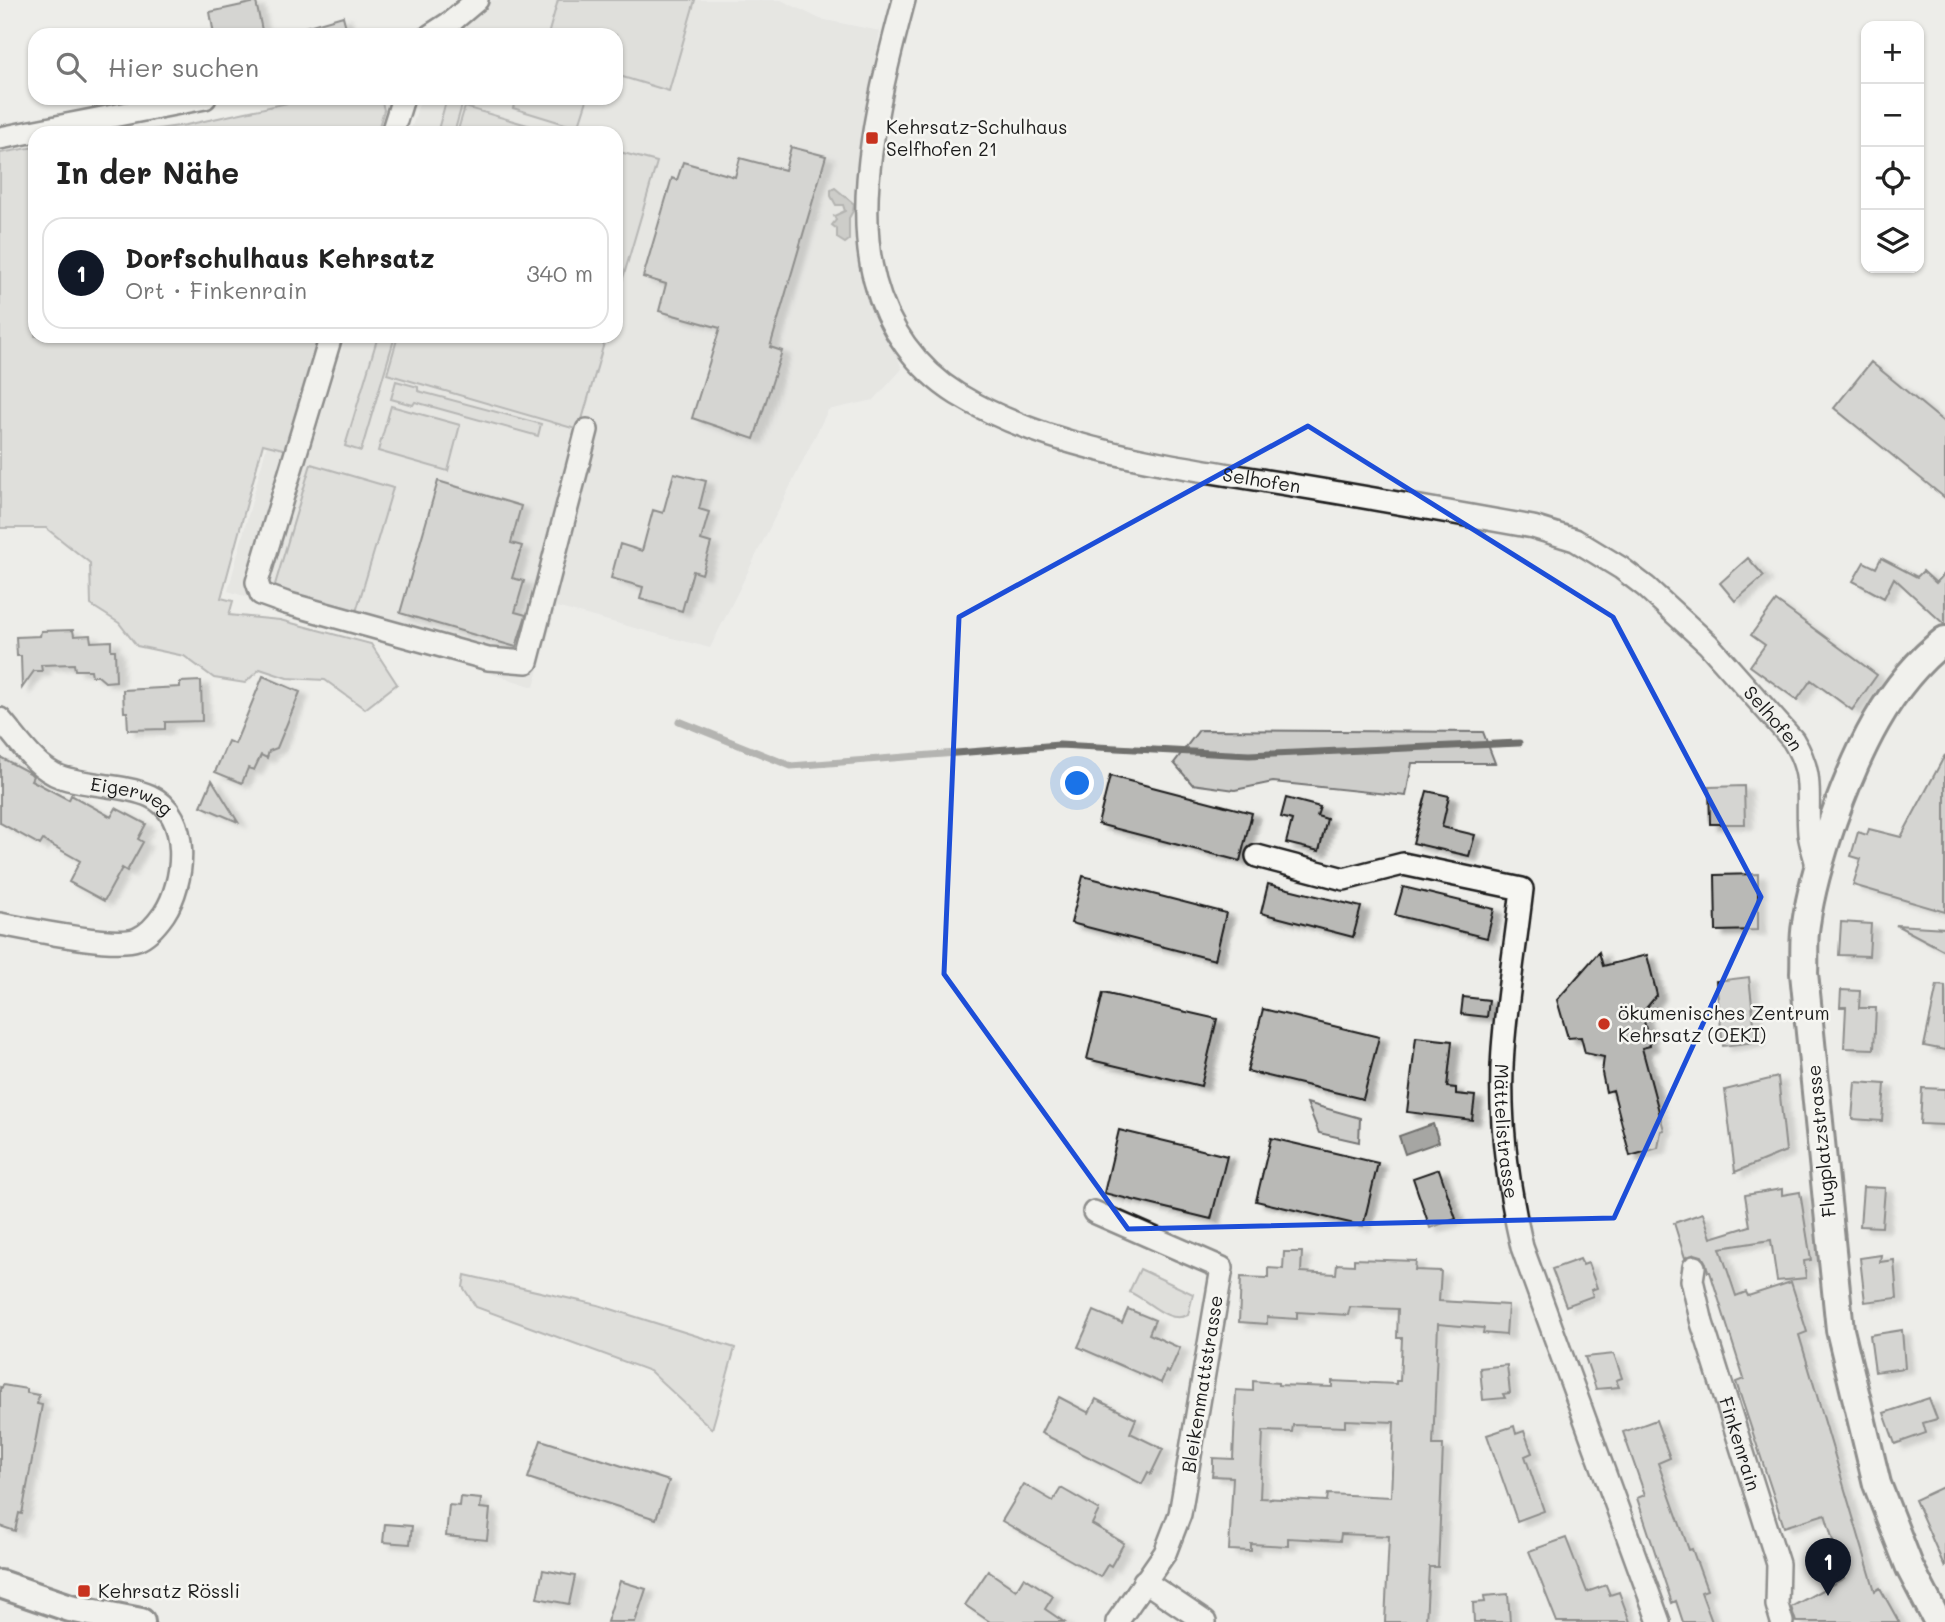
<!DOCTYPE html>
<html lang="de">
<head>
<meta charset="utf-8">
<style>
	:root { --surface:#fff; --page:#f6f6f6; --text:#222; --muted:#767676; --line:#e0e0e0; --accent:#111827 }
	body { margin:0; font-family:Mali,sans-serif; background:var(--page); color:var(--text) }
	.controls { position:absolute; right:21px; top:21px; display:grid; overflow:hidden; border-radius:14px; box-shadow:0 2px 5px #0004 }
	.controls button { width:63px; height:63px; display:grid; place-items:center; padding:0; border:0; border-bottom:2px solid var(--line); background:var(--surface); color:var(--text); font:35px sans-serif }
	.you { position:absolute; left:1078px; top:784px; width:24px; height:24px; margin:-18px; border:5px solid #fff; border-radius:50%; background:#1a73e8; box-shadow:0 0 0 10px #1a73e833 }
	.badge { display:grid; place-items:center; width:46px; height:46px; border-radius:50%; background:var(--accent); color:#fff; font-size:23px; font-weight:700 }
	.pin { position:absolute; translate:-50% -58px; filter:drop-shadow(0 2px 4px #0008) }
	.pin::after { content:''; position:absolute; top:37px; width:24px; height:21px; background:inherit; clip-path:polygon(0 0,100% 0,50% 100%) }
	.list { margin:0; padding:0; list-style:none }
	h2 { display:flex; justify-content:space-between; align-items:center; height:91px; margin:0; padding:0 28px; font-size:30px }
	h2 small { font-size:23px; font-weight:400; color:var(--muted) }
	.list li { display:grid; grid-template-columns:46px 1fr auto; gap:21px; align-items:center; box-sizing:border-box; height:112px; margin:0 14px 14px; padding:0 14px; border:2px solid var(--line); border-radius:21px }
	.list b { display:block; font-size:26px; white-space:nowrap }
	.list p { margin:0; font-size:23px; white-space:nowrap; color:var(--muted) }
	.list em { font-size:23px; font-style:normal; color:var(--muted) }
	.icon { flex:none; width:38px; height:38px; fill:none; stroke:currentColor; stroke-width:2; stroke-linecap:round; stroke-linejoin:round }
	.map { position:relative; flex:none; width:1945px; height:1622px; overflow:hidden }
	.search { position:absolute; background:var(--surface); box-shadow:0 2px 5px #0004; left:28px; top:28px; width:595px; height:77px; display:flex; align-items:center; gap:18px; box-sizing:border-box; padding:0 24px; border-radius:21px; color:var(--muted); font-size:26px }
	.panel { position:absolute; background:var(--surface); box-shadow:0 2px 5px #0004; left:28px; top:126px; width:595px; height:217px; border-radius:21px }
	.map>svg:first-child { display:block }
</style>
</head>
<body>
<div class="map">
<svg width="1945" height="1622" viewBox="0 0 1945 1622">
	<defs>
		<filter id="shadow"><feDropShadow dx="8" dy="4.5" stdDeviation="2" flood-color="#0004"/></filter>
	</defs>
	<rect width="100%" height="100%" fill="#edede9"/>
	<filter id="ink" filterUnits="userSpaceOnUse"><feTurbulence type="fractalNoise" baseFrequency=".0143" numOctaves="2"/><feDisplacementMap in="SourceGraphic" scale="14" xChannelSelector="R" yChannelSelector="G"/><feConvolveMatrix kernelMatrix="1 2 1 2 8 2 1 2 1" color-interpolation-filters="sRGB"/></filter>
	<g filter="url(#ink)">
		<path fill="#ddddda" d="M491,0h290l39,19 60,12 -22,133 3,99 41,106 -28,31 -46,10 -118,238 -154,-41 -22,80 -306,-96 40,-150 42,10 36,-115h270v-203h-206l11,-35h195v-63h-157z"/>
		<path fill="#cececb" stroke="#757574" stroke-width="2" d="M558,0h137l-26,91 -53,-16v-40h-68z
			M310,98h71l3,12 -7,23h-247l56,-8z
			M447,98h17l-10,35h-17z
			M516,98h66l5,2 -9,28 -65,-20z
			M465,107l90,26h-98z
			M35,147v189h284l-32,114 -24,-6 -42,154 12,3 -4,14 51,5 91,24 26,40 -32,25 -40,-29 -38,-2 -27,-9 -15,14 -31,-5 -30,-22 -47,-10 -18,-23 -28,-18 -1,-42 -44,-35h-46v-375z
			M616,151l41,11 -41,140z
			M378,336h17l-34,115 -16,-5z
			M398,336h208l-27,94 -192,-56z
			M396,381l22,6v4l123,33 -3,12 -123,-34 -2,3 -22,-6z
			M391,406l69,19 -12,46 -70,-20z
			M311,464l82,24 -37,124 -82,-24z
			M1199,730l284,2 12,31h-83l-6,33 -133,-14 -38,8 -43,-6 -18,-21z
			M1307,1103l53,15 -1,24 -40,-9z
			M1140,1269l53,25 -5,21c-21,10 -40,-16 -59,-23z
			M465,1275l133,30 137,43 -23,81 -62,-58 -174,-64 -13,-20z"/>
		<path fill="#a6a6a3" stroke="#6f6f6d" stroke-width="2" d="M835,188l19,16 -1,7 -4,7v22l-4,3 -8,-5v-9l-5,-4 4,-5 -2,-4 11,-5 -2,-6h-7l-5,-9v-6z
			M1433,1124l6,18 -34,12 -6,-18z"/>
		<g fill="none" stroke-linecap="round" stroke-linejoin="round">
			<path stroke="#6f6f6d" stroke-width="7" d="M679,721l112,45 268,-21 190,10 270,-12"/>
		</g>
		<path fill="#b9b9b6" stroke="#1c1c1c" stroke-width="2" fill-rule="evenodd" filter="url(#shadow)" d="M256,2l7,33h-49l-4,-23z
			M343,16l5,19h-54v-5z
			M791,147l35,9 -56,191 12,4 -28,88 -62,-21 28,-90 -61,-17 7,-27 -23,-7 29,-99 5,2 6,-18 52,15 5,-19 45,12z
			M1871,362l74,61v75l-111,-90z
			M674,473l32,8 -7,28 10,3 -8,28 10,3 -9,31 -9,-3 -11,40 -42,-12 3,-12 -32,-9 9,-34 22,7 11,-41 10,3z
			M438,481l83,25 -10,37 11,3 -10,32 12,3 -9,31 11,3 -10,32 -116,-34z
			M1748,558l16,18 -29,25 -15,-18z
			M1881,558l36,19 6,-6 13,12 9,-10v52l-51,-47 -10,20 -31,-17 11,-19 12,6z
			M1776,601l101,74 -25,35 -41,-30 -14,20 -47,-34 15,-21 -14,-10z
			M73,630l1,6 16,-1 1,7 20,-1v9h4l1,31 -11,1 -7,-6h-6l-1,-6h-16l-1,-6 -33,1 1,6h-8l-12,17 -1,-32h-4l-1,-19 24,-1 1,-5z
			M263,676l37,16 -23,56 -8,3 -2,7 -6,-3 -7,15 -6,-2 -6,15 -27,-11 13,-31 7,3z
			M201,681l1,40 -37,1v7l-37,1 -1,-18h-3l-1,-22 57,-3v-5z
			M1945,755v157l-92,-27 8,-26 -10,-3 7,-24 9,3 2,-6 32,8z
			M0,757l30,16 3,3 -2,4 38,20 2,-5 40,22 5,-9 30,16 -8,15 5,3 -16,29 -5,-3 -18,33 -35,-19 11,-21 -37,-21 -3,5 -40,-22z
			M1110,776l142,37 -12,48 -142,-37z
			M212,780l26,42 -37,-16z
			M1744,786l1,38h-35l-1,-37z
			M1427,791l22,5 -7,31 33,8 -6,21 -56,-13z
			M1286,798l34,9 -3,9 10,3 -8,32 -33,-8 6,-23 -11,-3z
			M1758,874v56l-42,1 -1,-56z
			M1083,876l143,37 -11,47 -144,-37z
			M1268,884l93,23 -8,30 -92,-24z
			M1403,887l91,22 -7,29 -92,-23z
			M1841,922l30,2 -2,32 -30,-1z
			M1896,925l49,3v23z
			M1599,952l4,14 44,-11 10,40 -15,18 8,33 -8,2 22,82 -3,1 -3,17 -28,8 -17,-66 -7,2 -4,-19 2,-16 -19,-4 -4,-16 -13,1 -11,-38z
			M1749,977l7,65 -33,4 -7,-65z
			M1937,985l8,1v64l-21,-4z
			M1841,990l19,1 -1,17h17l-2,41 -30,-1 2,-41h-6z
			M1103,993l114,26 -16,67 -114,-27z
			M1463,997l26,3 -2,17 -26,-3z
			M1263,1009l116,28 -16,62 -116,-28z
			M1416,1037l36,4 -5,46 9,1v6l19,2 -3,24 -65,-8z
			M1778,1077l8,74 -51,21 -10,-82z
			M1855,1082l30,2 -3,37 -30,-2z
			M1922,1088l23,1v36l-25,-1z
			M1119,1130l108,26 -16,63 -107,-26z
			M1271,1138l107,25 -15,63 -107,-25z
			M1439,1169l17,50 -26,9 -17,-50z
			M1863,1187l22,1 -3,39 -22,-1z
			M1782,1189v6l18,-3 11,68 -7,1 2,17 -29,3 -6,-41 -51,8 16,48 10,-4 2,4 43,-14 16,50 -8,3 76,256 5,-3 19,34h-103l-5,-15 53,-29 -19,-64 -41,13 -48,-145 8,-3 -34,-107h-2l-2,-9 -4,-7 -7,-2 -10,4 -11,-35 29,-10 8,25 39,-12 -5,-31z
			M1284,1252h18l-1,20 35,2 1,-10 17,1v-6l62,2 -1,9 26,1 -2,30 69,4 -2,30 -23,-2 1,-5 -46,-4 -5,121h10l-4,100 -1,22h-9l-3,55h-41l4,-86 -48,-2 -1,7 -52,-3v8l-37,-2v7l-22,-1 4,-73 -21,-1 1,-8v-10l20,1 3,-69 17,1v-10l25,2v2l54,2v-6l64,3v-3h4l2,-43h-5l1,-29 -48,-2 -2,8 -51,-3v7l-30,-2v7l-28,-2 2,-45 27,1v-10l15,1zM1345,1420l49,2 -3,75 -63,-3 -1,7 -67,-3 3,-67 29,1 1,-7 52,2z
			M1881,1255l-1,7 14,-2 3,38 -32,4 -5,-44z
			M1580,1259l3,6 5,-2 9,25 -6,2 2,6 -27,10 -14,-37z
			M1128,1309l27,11 -6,14 31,14 -11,25 -3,-2 -5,12 -83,-36 16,-36 28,12z
			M1902,1330l3,38 -30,4 -5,-37z
			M1614,1354l8,24 -6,2 3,7 -23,2 -11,-32z
			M1507,1365l3,28 -7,1 2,4 -22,2 -3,-32z
			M3,1385l24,4v4l12,2 -2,9 5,1 -20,109 -3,-1 -4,18 -15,-5v-139l2,1z
			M1059,1397l30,16 7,-14 40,20 -6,14 33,16 -12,25 -3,-2 -6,12 -101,-51z
			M1929,1398l8,21 -14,4 3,10 -31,11 -11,-31z
			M1656,1420l14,38 -12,5 31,87 3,-1 15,41 -6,2 11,30h-29l-7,-21 -4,2 -35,-105 8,-3 -22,-63z
			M1514,1426l2,8 8,-3 8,22 -7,3 19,55 -27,10 -30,-86z
			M541,1440l128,41 -13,38 -128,-41z
			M1024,1484l29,17 8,-13 38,22 -7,14 32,19 -13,23 -3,-2 -8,13 -98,-56z
			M1945,1486v82l-30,-68z
			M460,1497l21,2 -1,9 10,1 -3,31 -41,-4 3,-31 10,1z
			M385,1524l27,2 -2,18 -27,-2z
			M1566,1538l21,54 19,-7 4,10 9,-3 11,30h-73l-28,-71z
			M543,1570l32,6 -6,28 -32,-6z
			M988,1571l28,19 8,-13 29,19 -8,13 19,13h-74l-25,-17z
			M620,1581l26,8 -11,33h-28z
			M1508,1594l2,28h-36l-1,-19 12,-1 -1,-6z"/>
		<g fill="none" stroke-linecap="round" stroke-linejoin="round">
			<g stroke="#1c1c1c" stroke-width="26">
				<g id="minor">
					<path id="s1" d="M904,0c-22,83 -52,197 -29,281 12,46 42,88 82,113 90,55 208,70 310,87 88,14 177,30 266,46l42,13 46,28 25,19 62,57 85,96c22,36 13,54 16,93 1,11 6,22 8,33"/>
					<path d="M431,35l20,-13 26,-22"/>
					<path d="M392,133l11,-35"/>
					<path d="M0,138l205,-40"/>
					<path d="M331,336l-74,246 4,12 25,9 202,56 39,3 60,-232"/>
					<path id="s2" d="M0,719c18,20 35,49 61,58 27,9 64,8 89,19 42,19 35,87 14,118 -7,10 -16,21 -27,25 -23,9 -109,-10 -137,-15"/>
					<path id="s3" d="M1257,856l87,23 59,-15 119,25c-6,53 -15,107 -19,160 -5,67 4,133 19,198l137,375"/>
					<path d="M1094,1212l128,56 -42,246 -15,39 -48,69"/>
					<path id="s4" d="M1694,1267l-2,13 10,43 76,241 -1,41 5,17"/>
					<path d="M1144,1581l61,41"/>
				</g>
			</g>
			<g stroke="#1c1c1c" stroke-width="32">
				<path id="tertiary" d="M0,1584l70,24 71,14
					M1938,1622l-28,-54 -33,-84 -37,-154 -36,-357c1,-16 -1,-33 2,-49 5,-36 15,-69 27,-104 24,-67 54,-135 112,-180"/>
			</g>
			<use href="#minor" stroke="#f6f6f2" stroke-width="21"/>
			<use href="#tertiary" stroke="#f6f6f2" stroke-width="26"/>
		</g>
	</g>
	<path d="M0 0H1945V1622H0ZM1308,426l305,191 148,280 -147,321 -486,11 -184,-255 15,-357z" fill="#edede9" fill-opacity=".55" fill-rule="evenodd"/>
	<path fill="none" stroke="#1d4ed8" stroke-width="5" stroke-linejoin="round" d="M1308,426l305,191 148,280 -147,321 -486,11 -184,-255 15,-357z"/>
	<g fill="#c8321e" stroke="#f6f6f2" stroke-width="2.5">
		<rect x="865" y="131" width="14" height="14" rx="3.5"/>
		<circle cx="1604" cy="1024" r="7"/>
		<rect x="77" y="1584" width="14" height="14" rx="3.5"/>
	</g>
	<g text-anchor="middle" stroke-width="5" stroke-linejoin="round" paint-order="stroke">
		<g font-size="19" fill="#1c1c1c" stroke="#f6f6f2" text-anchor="start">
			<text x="886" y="134">Kehrsatz-Schulhaus<tspan x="886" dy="22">Selfhofen 21</tspan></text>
			<text x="1618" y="1020">ökumenisches Zentrum<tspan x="1618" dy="22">Kehrsatz (OEKI)</tspan></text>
			<text x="98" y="1598">Kehrsatz Rössli</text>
		</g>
		<g font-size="19" fill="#1c1c1c" stroke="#f6f6f2">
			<text dy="7" stroke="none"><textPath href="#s1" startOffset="747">Selhofen</textPath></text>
			<text dy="7" stroke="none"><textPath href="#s1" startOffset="1335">Selhofen</textPath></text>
			<text dy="7" stroke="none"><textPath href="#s2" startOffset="159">Eigerweg</textPath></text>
			<text dy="7" stroke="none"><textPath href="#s3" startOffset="516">Mättelistrasse</textPath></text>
			<text transform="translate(1821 1141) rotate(-96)" y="7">Flugplatzstrasse</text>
			<text transform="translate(1202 1384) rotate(-81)" y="7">Bleikenmattstrasse</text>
			<text dy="7" stroke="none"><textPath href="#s4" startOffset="184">Finkenrain</textPath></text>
		</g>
	</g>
</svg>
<div class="controls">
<button>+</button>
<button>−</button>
<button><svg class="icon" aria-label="locate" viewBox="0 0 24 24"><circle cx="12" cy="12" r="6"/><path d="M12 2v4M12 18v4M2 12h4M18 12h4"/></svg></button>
<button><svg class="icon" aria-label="layers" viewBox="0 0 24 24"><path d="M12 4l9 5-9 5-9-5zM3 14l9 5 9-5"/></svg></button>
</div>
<div class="you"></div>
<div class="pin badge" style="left:1828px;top:1596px">1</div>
<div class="search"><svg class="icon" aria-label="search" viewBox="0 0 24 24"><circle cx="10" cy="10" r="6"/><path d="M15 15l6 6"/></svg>Hier suchen</div>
<section class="panel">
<h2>In der Nähe<small></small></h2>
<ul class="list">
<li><span class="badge">1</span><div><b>Dorfschulhaus Kehrsatz</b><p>Ort · Finkenrain</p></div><em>340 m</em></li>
</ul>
</section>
</div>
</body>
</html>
